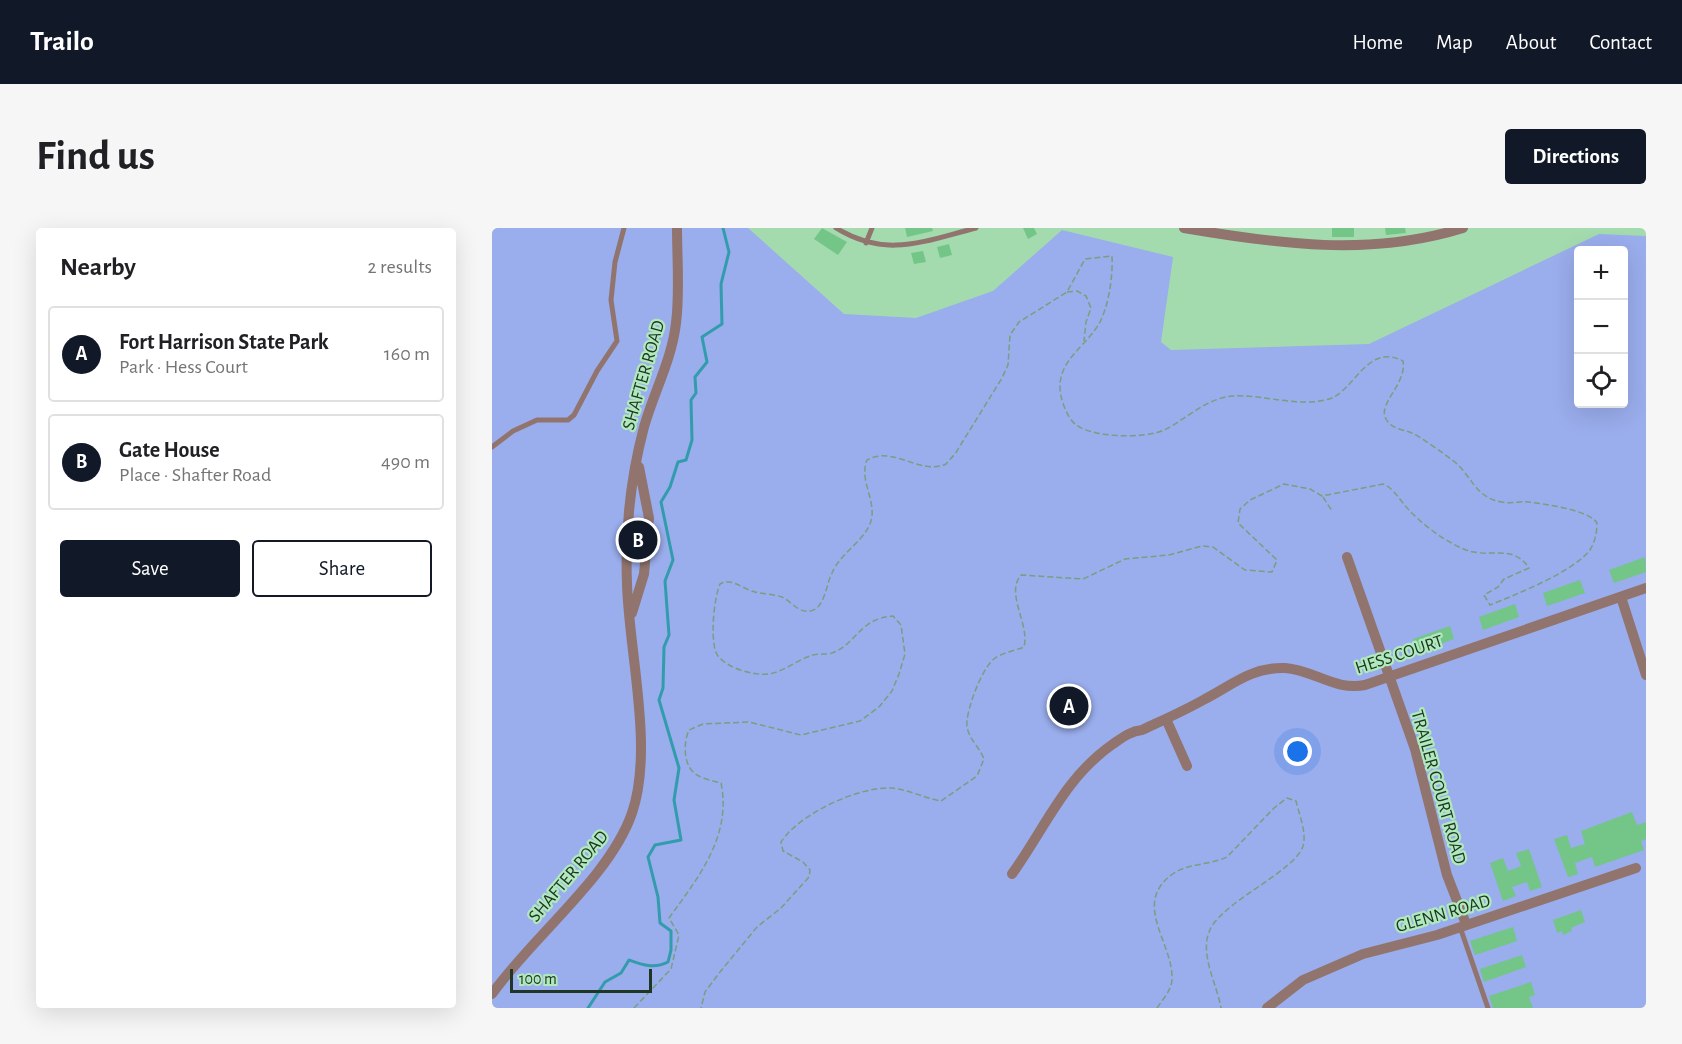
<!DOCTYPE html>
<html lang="en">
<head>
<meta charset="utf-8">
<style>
	:root { --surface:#fff; --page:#f6f6f6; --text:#202124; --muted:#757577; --line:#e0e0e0; --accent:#111827 }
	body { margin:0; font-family:"Alegreya Sans",sans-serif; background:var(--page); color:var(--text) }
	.controls { position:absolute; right:18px; top:18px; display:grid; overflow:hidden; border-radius:6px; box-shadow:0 6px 24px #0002 }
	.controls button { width:54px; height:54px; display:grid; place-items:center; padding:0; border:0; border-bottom:2px solid var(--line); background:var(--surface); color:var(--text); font:30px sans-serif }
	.scale { position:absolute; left:18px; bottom:15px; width:142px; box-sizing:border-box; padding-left:6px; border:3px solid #203625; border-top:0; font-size:16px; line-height:21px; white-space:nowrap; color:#203625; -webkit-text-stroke:4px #b0e9bc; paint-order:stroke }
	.you { position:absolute; left:806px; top:524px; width:21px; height:21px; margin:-15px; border:4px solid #fff; border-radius:50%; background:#1a73e8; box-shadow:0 0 0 9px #1a73e833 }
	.badge { display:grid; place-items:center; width:39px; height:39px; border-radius:50%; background:var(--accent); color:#fff; font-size:20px; font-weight:700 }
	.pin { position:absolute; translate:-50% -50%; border:3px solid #fff; box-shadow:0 2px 6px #0006 }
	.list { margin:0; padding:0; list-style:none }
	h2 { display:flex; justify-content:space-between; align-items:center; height:78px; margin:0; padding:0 24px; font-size:26px }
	h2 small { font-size:20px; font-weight:400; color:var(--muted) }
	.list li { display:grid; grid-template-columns:39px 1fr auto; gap:18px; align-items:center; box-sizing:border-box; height:96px; margin:0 12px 12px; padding:0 12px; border:2px solid var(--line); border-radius:6px }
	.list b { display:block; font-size:22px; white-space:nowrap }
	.list p { margin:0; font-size:20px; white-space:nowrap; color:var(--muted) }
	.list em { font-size:20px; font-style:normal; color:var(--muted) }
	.actions { display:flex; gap:12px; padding:18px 24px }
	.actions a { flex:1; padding:14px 0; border:2px solid var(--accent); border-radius:6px; text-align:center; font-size:21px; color:var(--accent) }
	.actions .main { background:var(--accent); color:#fff }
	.icon { flex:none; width:33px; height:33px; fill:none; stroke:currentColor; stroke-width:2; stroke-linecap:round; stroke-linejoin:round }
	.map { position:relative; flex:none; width:1154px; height:780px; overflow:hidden; border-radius:6px }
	header { display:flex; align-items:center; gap:36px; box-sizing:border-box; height:84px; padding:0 30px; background:var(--accent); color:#fff }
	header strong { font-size:28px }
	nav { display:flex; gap:33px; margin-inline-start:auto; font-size:21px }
	.intro { display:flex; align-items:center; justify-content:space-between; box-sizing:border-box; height:144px; padding:0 36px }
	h1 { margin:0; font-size:42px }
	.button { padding:15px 27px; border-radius:6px; background:var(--accent); color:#fff; font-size:21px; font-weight:700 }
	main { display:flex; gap:36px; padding:0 36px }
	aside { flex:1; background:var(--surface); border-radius:6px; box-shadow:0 6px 24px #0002 }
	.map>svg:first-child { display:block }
</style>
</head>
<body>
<header>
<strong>Trailo</strong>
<nav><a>Home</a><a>Map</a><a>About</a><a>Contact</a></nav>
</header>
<div class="intro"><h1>Find us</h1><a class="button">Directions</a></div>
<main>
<aside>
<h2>Nearby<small>2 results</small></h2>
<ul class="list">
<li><span class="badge">A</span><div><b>Fort Harrison State Park</b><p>Park · Hess Court</p></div><em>160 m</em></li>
<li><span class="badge">B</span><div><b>Gate House</b><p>Place · Shafter Road</p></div><em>490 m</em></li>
</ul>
<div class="actions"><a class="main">Save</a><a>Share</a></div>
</aside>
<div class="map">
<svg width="1154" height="780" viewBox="0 0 1154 780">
	<rect width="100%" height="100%" fill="#a3dbaf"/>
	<path fill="#9aadec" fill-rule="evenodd" d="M0,0h256l96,86 72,4 77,-27 69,-61 111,27 -12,85 10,8 198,-6 230,-110 47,2v772h-1154zM1086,22h46v154h-46z"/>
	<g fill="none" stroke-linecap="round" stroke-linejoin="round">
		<path stroke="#329cad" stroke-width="3" d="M96,780l17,-26 16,-9 8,-13c14,5 25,9 39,2l3,-12v-19l-11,-8 -2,-26 -10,-40 7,-12 26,-5 -7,-40 5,-32 -20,-68 4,-12 1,-41 5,-12 -4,-54 8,-21 -12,-58 9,-15 8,-25 8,-2 6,-20 -1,-40 5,-7 -1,-16 12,-15 -5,-25 20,-13 -1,-40 8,-32 -6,-24"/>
	</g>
	<path fill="#73c688" d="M330,0l25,14 -9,13 -24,-16z
		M413,0h27l1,3 -26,6z
		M531,0h11l3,6 -9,5z
		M840,0h22v9h-22z
		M893,0h20l1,5 -20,2z
		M457,16l3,11 -12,3 -3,-11z
		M431,23l3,11 -12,2 -3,-11z
		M1153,329l1,15 -32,11 -5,-13z
		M1088,352l5,13 -38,13 -4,-13z
		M1023,376l4,13 -36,13 -4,-13z
		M958,398l4,13 -36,13 -5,-13z
		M1140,584l5,13 9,-3v17l-5,2 3,9 -49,17 -3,-10 -17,6 3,11 -10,3 -14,-38 13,-4 4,13 14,-4 -4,-13z
		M1037,621l13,38 -12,4 -3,-9 -15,5 4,9 -13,5 -13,-38 13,-5 5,13 13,-5 -5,-13z
		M1089,682l4,12 -14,6 1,3 -9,4 -1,-4 -5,2 -4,-13z
		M1021,699l4,14 -42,14 -5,-14z
		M1030,727l4,12 -42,15 -4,-13z
		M1039,754l4,13 -6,2 4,11h-40l-4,-12z"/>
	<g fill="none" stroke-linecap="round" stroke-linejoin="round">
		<path stroke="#75a17f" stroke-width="1.5" stroke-dasharray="6 3" stroke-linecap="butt" d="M575,64l10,-1 9,5 5,12 -5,14 -2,19
			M831,269l9,14
			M142,780l37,-39 8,-34 -10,-17c29,-40 63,-82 52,-135 -8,-2 -17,-4 -24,-8 -14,-8 -14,-32 -8,-45l14,-6 46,-2 52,13 59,-14 19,-14 13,-16 7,-17 6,-20 -4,-29 -8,-9c-35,3 -36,28 -61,37 -6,2 -15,0 -22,3 -14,5 -27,16 -42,18 -14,2 -41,-6 -50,-18 -9,-12 -4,-59 2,-72 4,-2 4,-2 9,-2 9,1 17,8 26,10 8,2 18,2 27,5 9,4 16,16 28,14 15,-2 16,-27 22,-38 8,-19 29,-30 37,-47 11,-22 -11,-44 -2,-66 27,-15 53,16 79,4l9,-10 47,-76 6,-13 2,-30 9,-13 48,-30 18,-33 27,-3c1,20 -3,48 -12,66 -14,26 -46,39 -39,74 2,9 7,22 14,28 16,14 71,15 89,6 23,-11 42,-32 69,-34 28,-2 67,12 96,3 25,-7 38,-57 74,-38 4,23 -26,43 -17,58 6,11 18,10 28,15 8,4 29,19 37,25 21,15 23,39 51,43 9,2 18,-1 27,0 16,2 60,8 68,21 0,9 -2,19 -7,27 -17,22 -73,44 -100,55l-6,-10 14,-8 6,-8 25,-11c-17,-25 -38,-9 -63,-18 -20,-8 -42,-24 -57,-40 -9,-9 -14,-21 -26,-26l-61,12 -12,-7 -26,-5 -34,16 -10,9 -2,14 39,37 -5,12 -27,-2 -32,-23 -11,-1 -33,9 -44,4 -42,20 -62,-4c-16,19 9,49 3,72 -10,4 -23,6 -30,12 -12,9 -29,53 -27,68 2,12 13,21 17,32l-7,17 -36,25c-17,-3 -31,-11 -49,-13 -33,-2 -93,26 -111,54l2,9 20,11 7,8 -1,7 -28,31 -24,19 -37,45 -15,20 -4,16
			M665,780c6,-9 14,-17 15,-28 2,-37 -42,-77 2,-107 16,-10 36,-8 53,-16l47,-49 13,-10 9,3c3,13 11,32 7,45 -8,26 -84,57 -94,86 -9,24 8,52 12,76"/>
		<path stroke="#91746e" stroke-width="5" d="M344,0c50,31 88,13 140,0
			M374,15l6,-15
			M0,219l21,-16 24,-11h31l6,-5 23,-44 20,-30 -6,-41 4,-38 9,-34
			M968,699l28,81"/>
		<path stroke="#91746e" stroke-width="10" d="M692,0c94,16 186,29 279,0
			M855,329l68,192 32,126 19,49
			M1129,369l25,78
			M140,385l12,-39 5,-56 -10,-51
			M674,491l21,47
			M520,646c33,-46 53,-97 101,-130 10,-7 18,-13 29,-14 21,-10 42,-19 63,-31 27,-14 47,-32 80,-31 29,2 50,23 80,17l281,-97
			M0,766c40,-57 118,-117 140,-181 22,-64 -3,-160 -5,-229 -2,-52 4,-108 17,-157 10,-35 28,-68 32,-104 4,-31 1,-64 1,-95
			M775,780l36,-28 60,-26 74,-19 199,-67"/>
	</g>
	<g text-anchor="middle" stroke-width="4.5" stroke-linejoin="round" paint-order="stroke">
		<g font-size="18" fill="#203625" stroke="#b0e9bc">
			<text transform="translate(151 147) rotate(-74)" y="6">SHAFTER ROAD</text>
			<text transform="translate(907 426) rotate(-18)" y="6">HESS COURT</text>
			<text transform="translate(947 559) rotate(74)" y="6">TRAILER COURT ROAD</text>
			<text transform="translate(76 648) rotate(-50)" y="6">SHAFTER ROAD</text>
			<text transform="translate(951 685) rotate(-16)" y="6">GLENN ROAD</text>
		</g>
	</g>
</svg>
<div class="controls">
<button>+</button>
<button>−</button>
<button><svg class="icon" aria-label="locate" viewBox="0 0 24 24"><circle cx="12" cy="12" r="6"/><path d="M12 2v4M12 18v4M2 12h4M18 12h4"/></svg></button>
</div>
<div class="scale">100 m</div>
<div class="you"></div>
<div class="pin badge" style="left:577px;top:478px">A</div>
<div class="pin badge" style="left:146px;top:312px">B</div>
</div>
</main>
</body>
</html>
